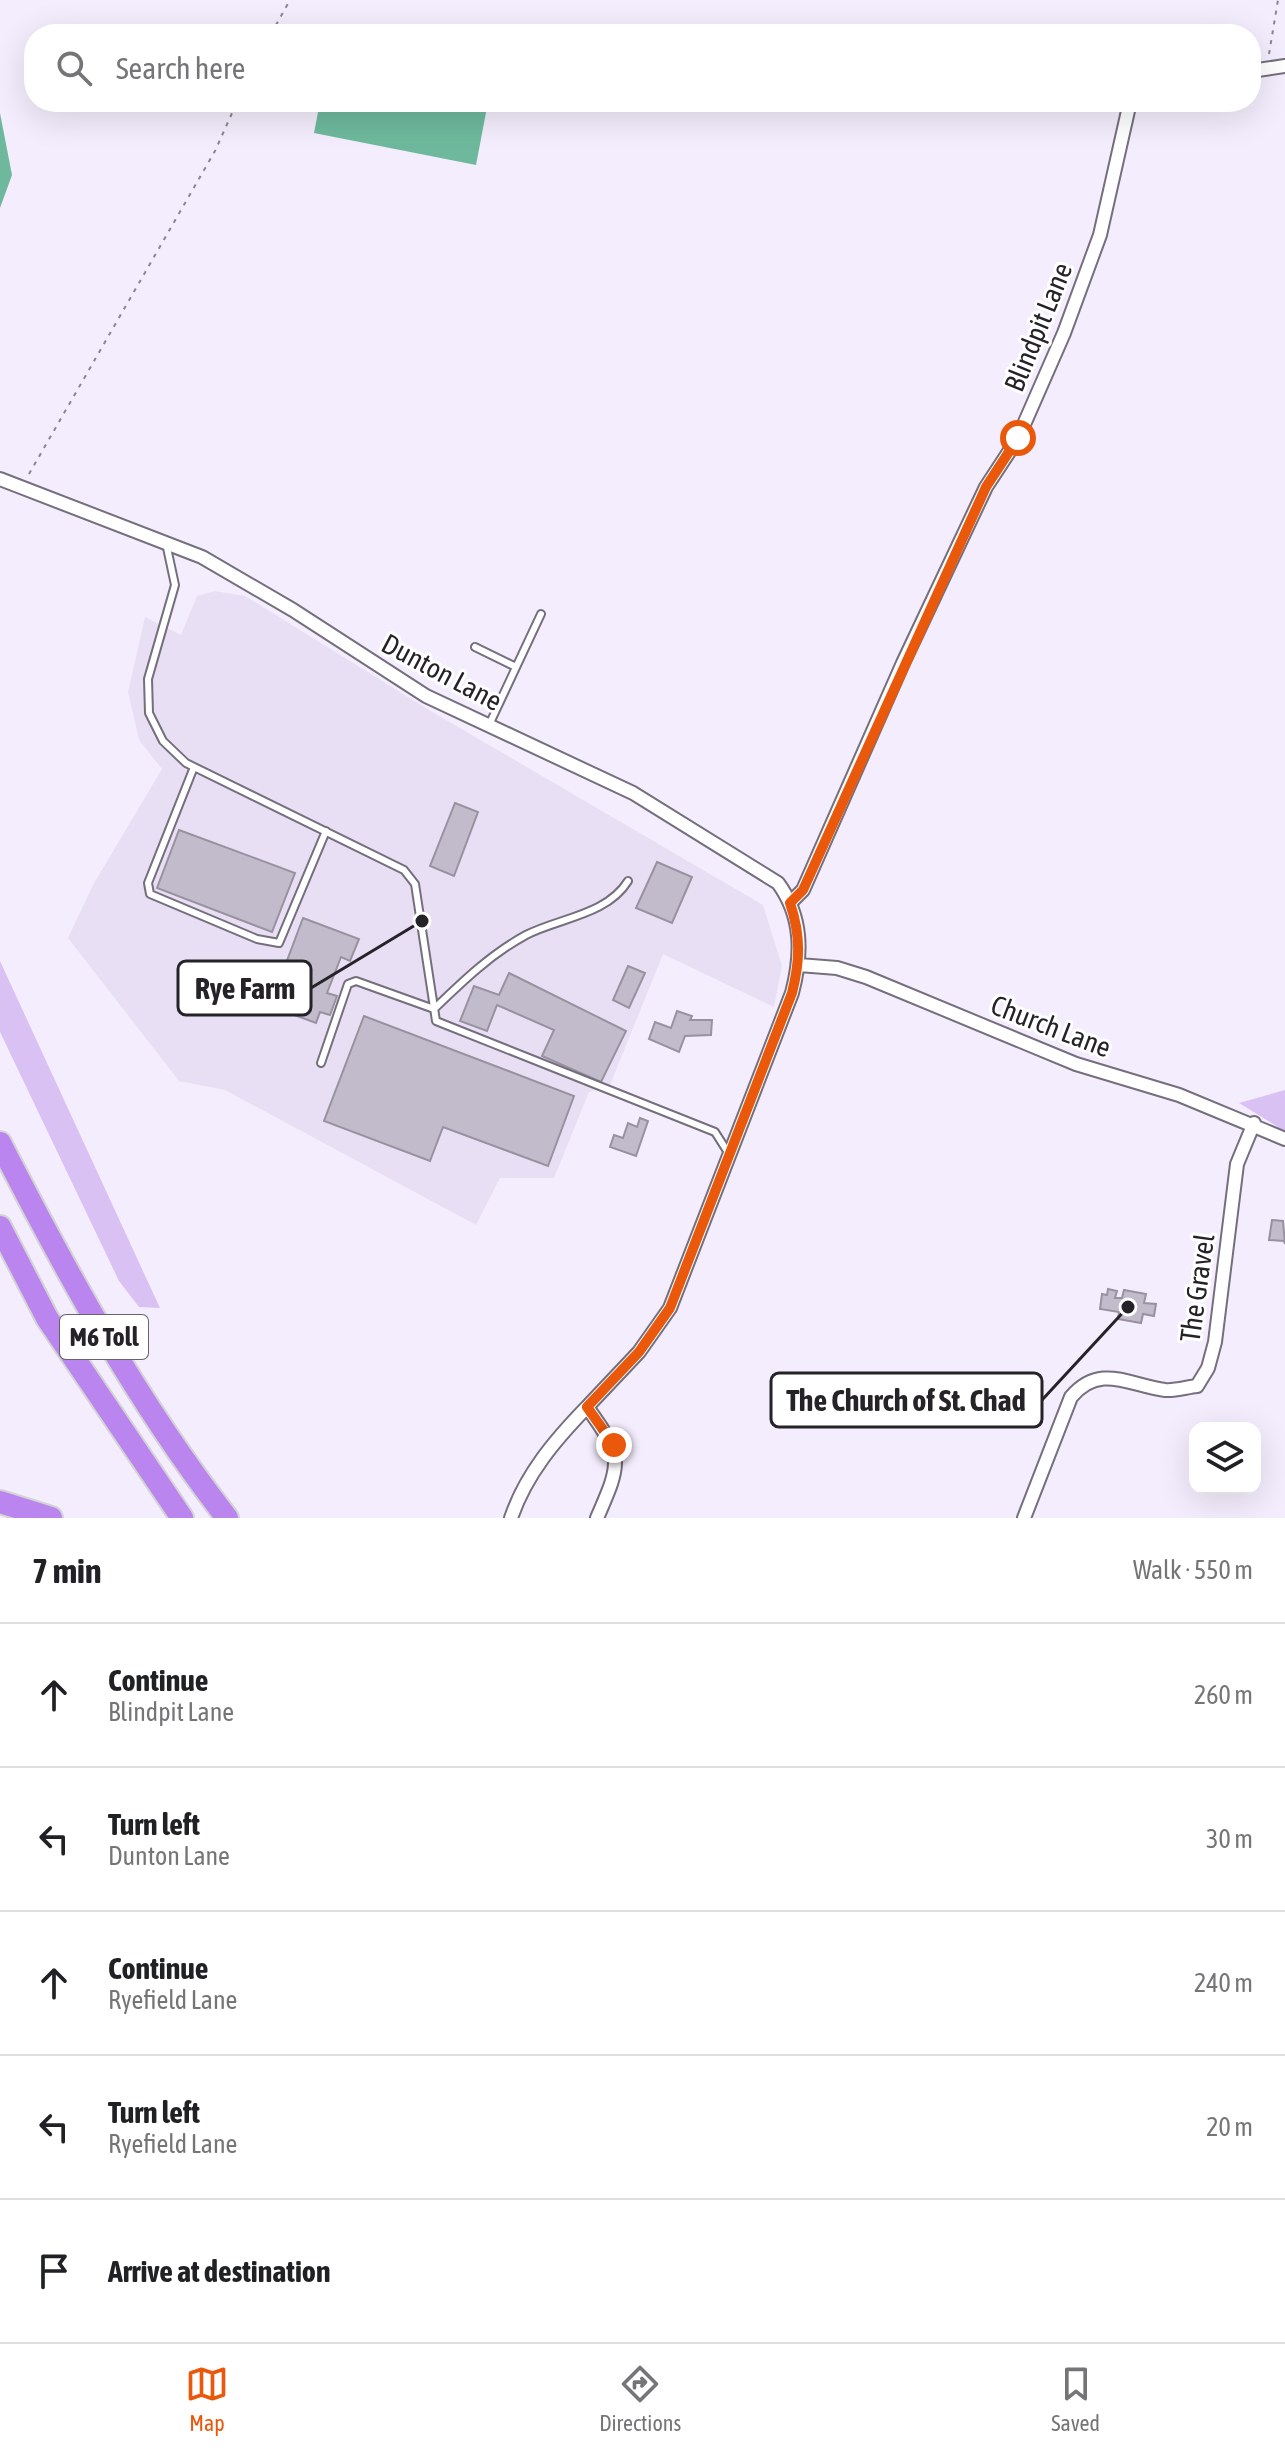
<!DOCTYPE html>
<html lang="en">
<head>
<meta charset="utf-8">
<style>
	:root { --surface:#fff; --page:#f2f2f2; --text:#202124; --muted:#757577; --line:#e0e0e0; --accent:#ea580c }
	body { margin:0; font-family:"Asap Condensed",sans-serif; background:var(--page); color:var(--text) }
	.controls { position:absolute; right:24px; bottom:24px; display:grid; overflow:hidden; border-radius:16px; box-shadow:0 8px 32px #0002 }
	.controls button { width:72px; height:72px; display:grid; place-items:center; padding:0; border:0; border-bottom:2px solid var(--line); background:var(--surface); color:var(--text); font:40px sans-serif }
	.stop { position:absolute; width:24px; height:24px; margin:-18px; border:6px solid #ea580c; border-radius:50%; background:#fff }
	.stop.end { background:#ea580c; border-color:#fff; box-shadow:0 2px 8px #0008 }
	.list { margin:0; padding:0; list-style:none }
	h2 { display:flex; justify-content:space-between; align-items:center; height:104px; margin:0; padding:0 32px; font-size:34px }
	h2 small { font-size:26px; font-weight:400; color:var(--muted) }
	.list li { display:grid; grid-template-columns:52px 1fr auto; gap:24px; align-items:center; box-sizing:border-box; height:144px; padding:0 32px; border-top:2px solid var(--line) }
	.list b { display:block; font-size:30px; white-space:nowrap }
	.list p { margin:0; font-size:26px; white-space:nowrap; color:var(--muted) }
	.list em { font-size:26px; font-style:normal; color:var(--muted) }
	.icon { flex:none; width:44px; height:44px; fill:none; stroke:currentColor; stroke-width:2; stroke-linecap:round; stroke-linejoin:round }
	.map { position:relative; flex:none; width:1285px; height:1518px; overflow:hidden }
	.search { position:absolute; background:var(--surface); box-shadow:0 8px 32px #0002; left:24px; right:24px; top:24px; height:88px; display:flex; align-items:center; gap:20px; box-sizing:border-box; padding:0 28px; border-radius:32px; color:var(--muted); font-size:30px }
	.sheet { height:824px; background:var(--surface) }
	nav { display:flex; justify-content:space-around; align-items:center; box-sizing:border-box; height:112px; border-top:2px solid var(--line); background:var(--surface); font-size:22px; color:var(--muted) }
	nav a { display:grid; justify-items:center; gap:4px }
	nav .on { color:var(--accent) }
	.map>svg:first-child { display:block }
</style>
</head>
<body>
<div class="map">
<svg width="1285" height="1518" viewBox="0 0 1285 1518">
	<rect width="100%" height="100%" fill="#f4edfd"/>
	<path fill="#e9dff5" d="M215,591l30,5 184,114 334,195 19,61 -8,41 -111,-53 -53,131 -21,7 -35,86h-54l-24,47 -251,-135 -46,-9 -111,-143 25,-53 69,-116 -23,-29 -11,-48 17,-75 36,18 16,-39z"/>
	<path fill="#d9c2f3" d="M0,961l160,347 -21,-1 -20,-26 -119,-249z
		M1285,1090v56l-7,-19 -39,-24z"/>
	<path fill="#6eb99d" d="M320,102h168l-12,63 -162,-32z
		M0,113l12,62 -12,33z"/>
	<path fill="#c2bbcb" stroke="#9892a0" stroke-width="2" d="M455,803l23,9 -24,64 -24,-10z
		M179,830l116,43 -23,59 -115,-44z
		M657,862l35,15 -20,46 -36,-15z
		M303,918l56,21 -9,22 -9,-4 -14,36 10,3 -7,19 -10,-3 -4,11 -46,-17z
		M628,966l17,7 -16,35 -16,-8z
		M509,973l117,58 -25,51 -59,-26 12,-26 -57,-25 -10,26 -27,-10 14,-35 25,9z
		M677,1011l15,5 -2,4h22l-1,15 -26,1 -6,16 -30,-13 6,-17 16,6z
		M364,1016l210,80 -26,70 -105,-39 -13,34 -106,-40z
		M640,1118l8,3 -12,35 -26,-9 4,-12 9,3 5,-15 9,4z
		M1272,1220l11,1 2,23 -1,-3 -15,-1z
		M1108,1289l9,2 -2,7h7l2,-8 22,4 -2,9 12,1 -2,12 -11,-2 -2,9 -23,-4 1,-7 -19,-3 2,-15 5,1z"/>
	<g fill="none" stroke-linecap="round" stroke-linejoin="round">
		<g stroke="#756f7d" stroke-width="10">
			<path id="service" d="M166,543l9,42 -27,94 1,34 14,28 23,22 218,107 11,14 21,137 279,111 14,22
				M475,647l41,20
				M489,725l52,-111
				M194,767l-46,116 2,11 107,45 22,4 47,-112
				M321,1063l27,-79 8,-3 78,28c29,-28 57,-55 92,-74 33,-17 81,-20 102,-54"/>
		</g>
		<g stroke="#756f7d" stroke-width="16">
			<path id="minor" d="M1251,71l34,-5
				M0,479l202,78 91,53 133,86 207,97 145,90c25,34 24,72 14,110l-122,315 -31,44 -52,55c36,50 35,54 10,111
				M790,903l13,-13 100,-227 83,-176 32,-49 46,-105 36,-98 30,-133
				M799,965l38,3 29,9 210,87 103,31 106,44
				M511,1518c15,-44 44,-78 76,-111
				M1024,1518l47,-121c29,-34 57,-12 94,-7 10,1 22,-3 32,-4l11,-18 7,-26 22,-178 17,-41"/>
		</g>
		<g stroke="#d3d3d4" stroke-width="26">
			<path id="motorway" d="M0,1143c67,131 137,259 227,375
				M0,1227l47,91 135,200
				M0,1502l51,16"/>
		</g>
		<path stroke="#8a8590" stroke-width="2" stroke-dasharray="4 6" stroke-linecap="butt" d="M271,34l19,-34
			M1269,54l9,-54
			M29,474l186,-323 22,-49"/>
		<use href="#service" stroke="#fff" stroke-width="6"/>
		<use href="#minor" stroke="#fff" stroke-width="12"/>
		<use href="#motorway" stroke="#ba85ee" stroke-width="22"/>
	</g>
	<g fill="none" stroke-linecap="round" stroke-linejoin="round">
		<path stroke="#ea580c" stroke-width="10" d="M614,1445l-27,-38 52,-55 31,-44 122,-315c8,-32 9,-57 -2,-90l13,-13 183,-403 32,-49"/>
	</g>
	<g text-anchor="middle" stroke-width="6" stroke-linejoin="round" paint-order="stroke">
		<rect fill="#fff" stroke="#666468" stroke-width="2" x="60" y="1315" width="88" height="44" rx="6"/>
		<g font-size="26" font-weight="bold" fill="#252228">
			<text x="104" y="1346">M6 Toll</text>
		</g>
		<g font-size="28" fill="#252228" stroke="#fff">
			<text transform="translate(1038 327) rotate(-68)" y="10">Blindpit Lane</text>
			<text transform="translate(442 672) rotate(28)" y="10">Dunton Lane</text>
			<text transform="translate(1051 1026) rotate(21)" y="10">Church Lane</text>
			<text transform="translate(1197 1288) rotate(-82)" y="10">The Gravel</text>
		</g>
	</g>
	<path fill="none" stroke="#252228" stroke-width="3" d="M422 921L311 988M1128 1307L1042 1400"/>
	<g fill="#252228" stroke="#fff" stroke-width="3">
		<circle cx="422" cy="921" r="8"/>
		<circle cx="1128" cy="1307" r="8"/>
	</g>
	<g fill="#fff" stroke="#252228" stroke-width="3">
		<rect x="178" y="961" width="133" height="54" rx="8"/>
		<rect x="771" y="1373" width="271" height="54" rx="8"/>
	</g>
	<g font-size="30" text-anchor="middle" font-weight="bold" fill="#252228">
		<text x="245" y="999">Rye Farm</text>
		<text x="906" y="1411">The Church of St. Chad</text>
	</g>
</svg>
<div class="controls">
<button><svg class="icon" aria-label="layers" viewBox="0 0 24 24"><path d="M12 4l9 5-9 5-9-5zM3 14l9 5 9-5"/></svg></button>
</div>
<div class="stop" style="left:1018px;top:438px"></div>
<div class="stop end" style="left:614px;top:1445px"></div>
<div class="search"><svg class="icon" aria-label="search" viewBox="0 0 24 24"><circle cx="10" cy="10" r="6"/><path d="M15 15l6 6"/></svg>Search here</div>
</div>
<section class="sheet">
<h2>7 min<small>Walk · 550 m</small></h2>
<ul class="list">
<li><svg class="icon" aria-label="ahead" viewBox="0 0 24 24"><path d="M12 20V5M6 11l6-6 6 6"/></svg><div><b>Continue</b><p>Blindpit Lane</p></div><em>260 m</em></li>
<li><svg class="icon" aria-label="left" viewBox="0 0 24 24"><path d="M17 20v-9H6M10 6l-5 5 5 5"/></svg><div><b>Turn left</b><p>Dunton Lane</p></div><em>30 m</em></li>
<li><svg class="icon" aria-label="ahead" viewBox="0 0 24 24"><path d="M12 20V5M6 11l6-6 6 6"/></svg><div><b>Continue</b><p>Ryefield Lane</p></div><em>240 m</em></li>
<li><svg class="icon" aria-label="left" viewBox="0 0 24 24"><path d="M17 20v-9H6M10 6l-5 5 5 5"/></svg><div><b>Turn left</b><p>Ryefield Lane</p></div><em>20 m</em></li>
<li><svg class="icon" aria-label="arrive" viewBox="0 0 24 24"><path d="M6 21V4h12l-3 4 3 4H6"/></svg><div><b>Arrive at destination</b></div></li>
</ul>
</section>
<nav>
<a class="on"><svg class="icon" aria-label="map" viewBox="0 0 24 24"><path d="M3 6l6-2 6 2 6-2v14l-6 2-6-2-6 2zM9 4v14M15 6v14"/></svg>Map</a>
<a><svg class="icon" aria-label="directions" viewBox="0 0 24 24"><path d="M12 3l9 9-9 9-9-9zM9 14v-3h6M13 9l2 2-2 2"/></svg>Directions</a>
<a><svg class="icon" aria-label="saved" viewBox="0 0 24 24"><path d="M7 4h10v16l-5-4-5 4z"/></svg>Saved</a>
</nav>
</body>
</html>
